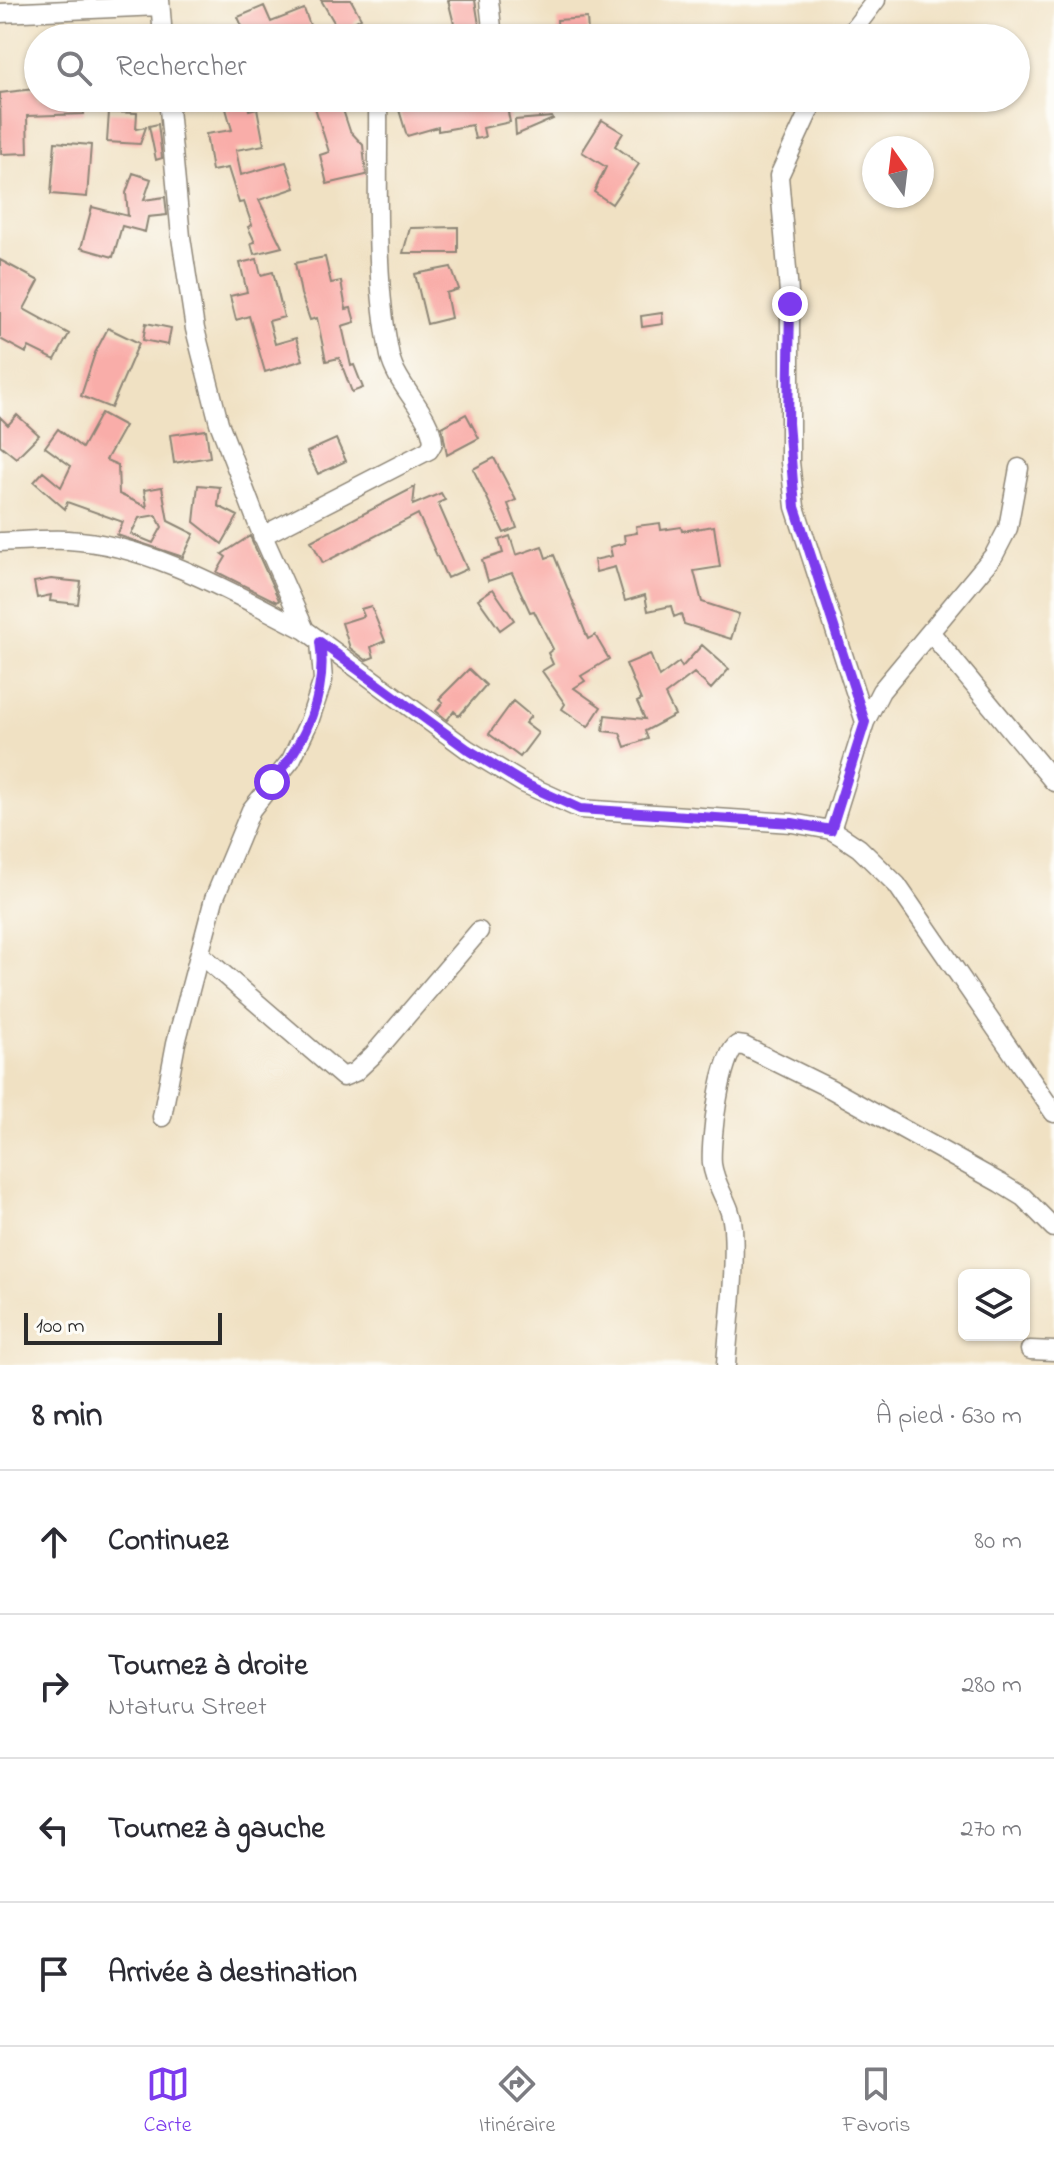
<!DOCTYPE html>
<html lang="fr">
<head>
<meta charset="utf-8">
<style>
	:root { --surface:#fff; --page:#f7f7f7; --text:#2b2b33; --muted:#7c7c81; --line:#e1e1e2; --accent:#7c3aed }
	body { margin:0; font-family:"Indie Flower",sans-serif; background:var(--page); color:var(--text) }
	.controls { position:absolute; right:24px; bottom:24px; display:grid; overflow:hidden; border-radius:12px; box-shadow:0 2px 6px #0004 }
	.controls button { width:72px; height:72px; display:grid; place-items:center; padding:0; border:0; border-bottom:2px solid var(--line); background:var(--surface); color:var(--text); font:40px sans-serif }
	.compass { position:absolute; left:862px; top:136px; width:72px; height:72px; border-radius:50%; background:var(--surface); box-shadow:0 2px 6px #0004; rotate:346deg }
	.scale { position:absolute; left:24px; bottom:20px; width:198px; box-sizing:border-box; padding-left:8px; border:4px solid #2b2b2b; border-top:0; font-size:22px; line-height:28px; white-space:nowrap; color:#2b2b2b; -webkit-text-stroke:6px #fdfcf7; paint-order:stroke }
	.stop { position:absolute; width:24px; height:24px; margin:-18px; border:6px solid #7c3aed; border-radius:50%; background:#fff }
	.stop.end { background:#7c3aed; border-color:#fff; box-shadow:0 2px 8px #0008 }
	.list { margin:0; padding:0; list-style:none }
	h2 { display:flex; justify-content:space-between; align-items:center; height:104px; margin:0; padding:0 32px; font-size:34px }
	h2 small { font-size:26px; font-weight:400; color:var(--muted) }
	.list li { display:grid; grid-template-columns:52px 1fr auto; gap:24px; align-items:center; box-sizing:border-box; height:144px; padding:0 32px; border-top:2px solid var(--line) }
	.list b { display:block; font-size:30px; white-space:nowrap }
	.list p { margin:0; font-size:26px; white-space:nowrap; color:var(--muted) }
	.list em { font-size:26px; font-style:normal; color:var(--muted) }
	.icon { flex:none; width:44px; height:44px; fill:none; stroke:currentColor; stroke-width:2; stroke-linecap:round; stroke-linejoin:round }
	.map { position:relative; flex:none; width:1054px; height:1365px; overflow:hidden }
	.search { position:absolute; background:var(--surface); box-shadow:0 2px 6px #0004; left:24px; right:24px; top:24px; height:88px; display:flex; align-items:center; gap:20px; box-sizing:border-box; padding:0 28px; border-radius:44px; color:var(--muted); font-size:30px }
	.sheet { height:680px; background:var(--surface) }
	nav { display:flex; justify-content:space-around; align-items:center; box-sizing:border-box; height:112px; border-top:2px solid var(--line); background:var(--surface); font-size:22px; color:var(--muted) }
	nav a { display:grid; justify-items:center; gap:4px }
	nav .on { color:var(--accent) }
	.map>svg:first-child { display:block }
</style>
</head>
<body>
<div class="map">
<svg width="1054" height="1365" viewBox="0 0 1054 1365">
	<rect width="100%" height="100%" fill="#fdfcf7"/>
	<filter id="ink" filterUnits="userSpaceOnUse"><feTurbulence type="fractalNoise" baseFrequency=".0125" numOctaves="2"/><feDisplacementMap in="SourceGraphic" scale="16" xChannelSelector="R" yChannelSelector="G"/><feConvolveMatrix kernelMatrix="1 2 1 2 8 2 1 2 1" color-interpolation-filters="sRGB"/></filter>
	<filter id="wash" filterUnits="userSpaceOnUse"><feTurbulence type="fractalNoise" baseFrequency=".006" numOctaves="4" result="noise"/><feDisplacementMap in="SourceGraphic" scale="32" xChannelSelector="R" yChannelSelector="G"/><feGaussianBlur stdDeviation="1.8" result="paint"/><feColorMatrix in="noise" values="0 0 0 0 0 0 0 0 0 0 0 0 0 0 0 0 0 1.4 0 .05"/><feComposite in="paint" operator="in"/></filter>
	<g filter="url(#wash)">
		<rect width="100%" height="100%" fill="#f0e1c3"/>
		<g id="blocks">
			<path fill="#f9ada9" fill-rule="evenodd" d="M321,0h30l10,18 -7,4 5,16h-44l23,-9z
				M448,0h27l5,31 -23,5z
				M264,6l7,16 33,-13 7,19 -26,10h-38l-9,-21z
				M587,18l1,14 -30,2 -1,-14z
				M34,89l5,10 44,-1 1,16 -57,2 1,37 -27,1 -1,-61z
				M223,98h23l3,12 8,-2 7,37 -28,5 5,25 45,-13 9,26 -36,12 23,47 -28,7 -3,-11 4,-1 -7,-15 4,-2 -8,-23 -5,1 -11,-35 -16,3 -6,-37 26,-4z
				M312,98h27l11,33 13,14 3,30 -39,9 -7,-29 9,-3z
				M404,98h101l5,24 -27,6 2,9 -10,2 -3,-14 -34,6v-4l-31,9 -11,-36z
				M109,112l28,1 -1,16 10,-2 -6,17 -33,-2z
				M552,117l1,2 -37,16 -1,-15z
				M602,120l21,13 -8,13 24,18 -27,40 -18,-12 12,-25 -24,-15z
				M158,124l4,34 -6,2 -7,-34z
				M55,142l36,3 -4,52 -36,-3z
				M133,173l18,6 -7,21 21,-3 2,18 -19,2 -3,15 -23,-6 -9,31 -32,-9 11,-41 36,9 -2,-23z
				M458,227v26h-55l7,-25z
				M325,257l6,26 10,-2 5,28 5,-1 4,14 -13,4 9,40 3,-1 9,23 -11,4 -13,-34 -13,3 -9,-43 -7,2 -9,-26 -6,-31z
				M257,259l4,16 12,-3 11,45 -15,4 6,23 21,-6 7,22 -38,12 -16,-56 -13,4 -6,-24 17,-4 -7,-29z
				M0,260l39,21 -15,28 45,25 -14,26 -26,-13 -3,6 -26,-14z
				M451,267l8,22 -13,4 5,25 -24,6 -12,-50z
				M662,313l1,11 -21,3 -1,-11z
				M146,323l25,5 -3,17 -25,-5z
				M108,328l31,15 -28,65 -30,-12 14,-43z
				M101,413l24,13 -19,34 12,5 1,29 28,13 -3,-17 18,-3 6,34 26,13 -11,23 -66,-22 6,-13 -56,-20 -2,7 -31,-27 9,-10 18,15 10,-21 -26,-19 13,-18 24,19zM156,515l6,12 -9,16 -22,-9 8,-16z
				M466,414l13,24 -32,17 -5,-28z
				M17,415l22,20 -23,23 -16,-13v-28l8,8z
				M206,430l4,27 -36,6 -4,-28z
				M336,439l10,22 -28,13 -11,-22z
				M494,458l22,42 -8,4 9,24 -13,5 -31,-64z
				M198,485l22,2 -2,19 20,10 -16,28 -28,-22z
				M415,487l-2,18 28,-12 4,7 -7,3 29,66 -20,9 -29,-64 -95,49 -12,-22z
				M660,523l1,7 20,-3 1,4 32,-5 6,41 -26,4 8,31 37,12 -8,25 -47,-15 -3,-10 -7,3 -3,-11 -23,5 -3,-16 -20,6 -10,-34 -19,5 -2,-12 18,-4 -2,-9 15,-4 -1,-8 13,-2 -1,-7z
				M250,536l29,64 -2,2 -60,-30 9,-15 -4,-3z
				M510,536l6,19 26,-9 4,12 8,-3 34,84 7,-4 14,24 -28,17 4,5 -11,7 27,19 -13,20 -26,-18 3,-5 -23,-33 11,-7 -5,-11 5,-4 -19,-38 -4,1 -18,-39 -24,8 -6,-21 21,-7 -4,-13z
				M51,579l30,3 -3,22 -28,-3 1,-6 -14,3 -3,-16z
				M493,589l21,31 -14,10 -22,-31z
				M371,606l14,35 -14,6 3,10 -8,3 -16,-12 -8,-25 22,-7 -3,-7z
				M702,645l27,24 -18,20 -17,-16 -29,22 10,20 -30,16 3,8 -23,8 -5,-14 -17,-2 2,-16 40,4 -8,-17 4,-2 -15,-36 24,-10 9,23 20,-15 3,5z
				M469,669l17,16 -27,31 -5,-5 -7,9 -11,-9 7,-9 -4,-3z
				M513,701l18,15 -6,7 13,10 -18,24 -31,-23z"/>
		</g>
	</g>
	<g filter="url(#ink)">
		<use href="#blocks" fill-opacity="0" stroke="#8e8677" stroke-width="2"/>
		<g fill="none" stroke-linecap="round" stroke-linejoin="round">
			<g stroke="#8e8677" stroke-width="21">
				<path id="minor" d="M160,0l3,38
					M489,0l4,38
					M0,13l160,-7
					M847,38l29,-38
					M168,98l13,139 14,92 24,94 40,104 46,103 162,119 56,34 57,26 212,14 39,7 10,6 18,12 38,37 157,228
					M815,98l-36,78 11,128v158l5,45 70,215
					M262,536l167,-86 4,-7c-2,-30 -36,-56 -43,-87 -17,-83 -11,-173 -12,-258
					M0,542c23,-1 46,-3 68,-2 82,4 166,54 237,90
					M931,633l123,149
					M831,830l34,-108 16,-31 113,-136 14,-27 11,-60
					M200,954l143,123 12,-5 18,-17 106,-124
					M162,1117l14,-74 38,-144 37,-89 40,-50 18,-38 14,-42 -3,-38
					M1030,1350l24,1
					M726,1365c3,-45 10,-91 7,-137 -1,-24 -18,-40 -21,-64 -2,-21 8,-109 25,-119l7,1 87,43 169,94 23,14 31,31"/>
			</g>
			<use href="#minor" stroke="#fff" stroke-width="18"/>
		</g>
	</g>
	<g fill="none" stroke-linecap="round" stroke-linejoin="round" filter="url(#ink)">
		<path stroke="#7c3aed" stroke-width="10" d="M272,782c33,-39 56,-89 48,-140l147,107 56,34 57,26 212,14 39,7 34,-108 -70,-215 -7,-84 2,-119"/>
	</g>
</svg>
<div class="controls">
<button><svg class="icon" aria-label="layers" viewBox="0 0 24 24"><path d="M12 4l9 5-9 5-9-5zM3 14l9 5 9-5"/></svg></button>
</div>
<svg class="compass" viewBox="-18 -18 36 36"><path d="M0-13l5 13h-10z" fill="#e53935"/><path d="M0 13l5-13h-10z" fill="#7c7c81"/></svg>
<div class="scale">100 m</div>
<div class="stop" style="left:272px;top:782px"></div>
<div class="stop end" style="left:790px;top:304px"></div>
<div class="search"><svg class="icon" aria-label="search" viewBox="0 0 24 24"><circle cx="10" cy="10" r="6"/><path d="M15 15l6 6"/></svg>Rechercher</div>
</div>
<section class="sheet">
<h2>8 min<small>À pied · 630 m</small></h2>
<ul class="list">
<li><svg class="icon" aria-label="ahead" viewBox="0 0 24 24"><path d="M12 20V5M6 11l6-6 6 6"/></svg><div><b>Continuez</b></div><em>80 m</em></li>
<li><svg class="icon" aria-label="right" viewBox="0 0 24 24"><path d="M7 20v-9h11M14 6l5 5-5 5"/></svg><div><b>Tournez à droite</b><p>Ntaturu Street</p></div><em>280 m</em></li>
<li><svg class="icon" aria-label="left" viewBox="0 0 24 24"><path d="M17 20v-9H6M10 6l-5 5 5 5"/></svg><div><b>Tournez à gauche</b></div><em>270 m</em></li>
<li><svg class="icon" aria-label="arrive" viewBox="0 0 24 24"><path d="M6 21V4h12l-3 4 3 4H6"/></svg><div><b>Arrivée à destination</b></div></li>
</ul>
</section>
<nav>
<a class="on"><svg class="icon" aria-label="map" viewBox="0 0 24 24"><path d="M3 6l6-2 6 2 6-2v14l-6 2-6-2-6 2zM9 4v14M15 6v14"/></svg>Carte</a>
<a><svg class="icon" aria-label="directions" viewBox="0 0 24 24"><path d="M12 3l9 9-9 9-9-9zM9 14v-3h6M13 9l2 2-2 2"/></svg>Itinéraire</a>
<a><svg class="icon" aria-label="saved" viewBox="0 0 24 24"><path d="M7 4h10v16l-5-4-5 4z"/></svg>Favoris</a>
</nav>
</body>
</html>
